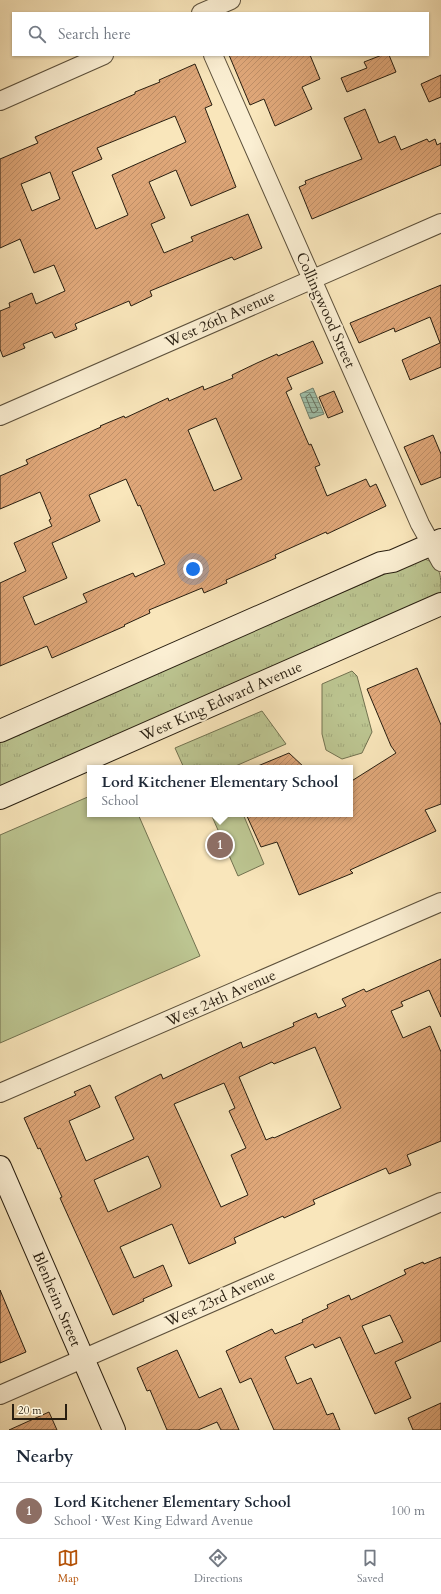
<!DOCTYPE html>
<html lang="en">
<head>
<meta charset="utf-8">
<style>
	:root { --surface:#fff; --page:#f6f6f7; --text:#1f2937; --muted:#747a83; --line:#e0e1e3; --accent:#b45309 }
	body { margin:0; font-family:Cardo,serif; background:var(--page); color:var(--text) }
	.scale { position:absolute; left:12px; bottom:10px; width:55px; box-sizing:border-box; padding-left:4px; border:2px solid #281e10; border-top:0; font-size:11px; line-height:14px; white-space:nowrap; color:#281e10; -webkit-text-stroke:3px #fbefd3; paint-order:stroke }
	.you { position:absolute; left:193px; top:569px; width:14px; height:14px; margin:-10px; border:3px solid #fff; border-radius:50%; background:#1a73e8; box-shadow:0 0 0 6px #1a73e833 }
	.badge { display:grid; place-items:center; width:26px; height:26px; border-radius:50%; background:var(--accent); color:#fff; font-size:13px; font-weight:700 }
	.pin { position:absolute; translate:-50% -50%; border:2px solid #fff; box-shadow:0 1px 4px #0006 }
	.popup { position:absolute; left:87px; top:765px; width:266px; height:52px; box-sizing:border-box; display:grid; place-content:center; border-radius:0px; background:var(--surface); filter:drop-shadow(0 1px 3px #0005); font-size:13px; white-space:nowrap; color:var(--muted) }
	.popup b { font-size:15px; color:var(--text) }
	.popup::after { content:''; position:absolute; left:50%; top:100%; margin-left:-8px; border:8px solid transparent; border-top-color:var(--surface) }
	.list { margin:0; padding:0; list-style:none }
	h2 { display:flex; justify-content:space-between; align-items:center; height:52px; margin:0; padding:0 16px; font-size:17px }
	h2 small { font-size:13px; font-weight:400; color:var(--muted) }
	.list li { display:grid; grid-template-columns:26px 1fr auto; gap:12px; align-items:center; box-sizing:border-box; height:56px; padding:0 16px; border-top:1px solid var(--line) }
	.list b { display:block; font-size:15px; white-space:nowrap }
	.list p { margin:0; font-size:13px; white-space:nowrap; color:var(--muted) }
	.list em { font-size:13px; font-style:normal; color:var(--muted) }
	.icon { flex:none; width:22px; height:22px; fill:none; stroke:currentColor; stroke-width:2; stroke-linecap:round; stroke-linejoin:round }
	.map { position:relative; flex:none; width:441px; height:1430px; overflow:hidden }
	.search { position:absolute; background:var(--surface); box-shadow:0 1px 3px #0004; left:12px; right:12px; top:12px; height:44px; display:flex; align-items:center; gap:10px; box-sizing:border-box; padding:0 14px; border-radius:0px; color:var(--muted); font-size:15px }
	.sheet { height:108px; background:var(--surface) }
	nav { display:flex; justify-content:space-around; align-items:center; box-sizing:border-box; height:56px; border-top:1px solid var(--line); background:var(--surface); font-size:11px; color:var(--muted) }
	nav a { display:grid; justify-items:center; gap:2px }
	nav .on { color:var(--accent) }
	.map>svg:first-child { display:block }
</style>
</head>
<body>
<div class="map">
<svg width="441" height="1430" viewBox="0 0 441 1430">
	<defs>
		<pattern id="grass-tufts" width="24" height="20" patternUnits="userSpaceOnUse"><rect width="24" height="20" fill="#bcc591"/><path d="M3 7l-1-3M5 7V3M7 7l1-3M15 17l-1-3M17 17v-4M19 17l1-3" fill="none" stroke="#a2a97c"/></pattern>
		<pattern id="water-rules" width="6" height="5" patternUnits="userSpaceOnUse"><rect width="6" height="5" fill="#9fc0aa"/><path d="M0 2.5h6" fill="none" stroke="#829b89"/></pattern>
		<pattern id="building-hatch" width="6" height="6" patternUnits="userSpaceOnUse"><rect width="6" height="6" fill="#dfa779"/><path d="M-1 1l2-2M0 6l6-6M5 7l2-2" fill="none" stroke="#bf8f68"/></pattern>
	</defs>
	<rect width="100%" height="100%" fill="#f9e6bb"/>
	<filter id="stains"><feTurbulence type="fractalNoise" baseFrequency=".005" numOctaves="4"/><feColorMatrix values="0 0 0 0 .2 0 0 0 0 .09 0 0 0 0 .02 0 0 0 .5 -.17"/></filter>
	<radialGradient id="worn" r=".72"><stop offset=".6" stop-color="#630" stop-opacity="0"/><stop offset="1" stop-color="#630" stop-opacity=".3"/></radialGradient>
	<path fill="url(#grass-tufts)" stroke="#727250" d="M422,558c19,6 19,16 19,35l-441,193v-46z
		M352,671l5,5 15,56 -10,21 -20,6 -16,-9 -4,-16v-50z
		M262,711l24,33 -55,24h-47l-9,-20z"/>
	<path fill="#bcc591" stroke="#727250" d="M90,796v18h48l62,142 -200,87v-208z
		M211,814h32l21,50 -26,12z"/>
	<path fill="url(#water-rules)" stroke="#6f7f6c" d="M313,388l11,26 -14,5 -10,-25z"/>
	<g fill="none" stroke-linecap="round" stroke-linejoin="round">
		<path stroke="#646f5d" stroke-width="1" d="M310,394l8,16 -4,3 -2,-1 -6,-15z"/>
	</g>
	<path fill="url(#building-hatch)" stroke="#281e10" fill-rule="evenodd" d="M229,55h81l10,24 -18,8 10,22 -37,17 -11,-27 -14,6z
		M382,55h7l7,17 -49,20 -6,-14 26,-10 -3,-6z
		M195,64l17,41 -7,3 31,79 -45,19 -15,-36 -27,12 16,36 -14,6 13,29 29,-12 -2,-4 57,-23 14,34 -28,12 -2,-3 -82,34 2,5 -21,10 -2,-5 -54,23 2,5 -22,9 -3,-6 -29,12 2,4 -22,9 -3,-8v-38l10,-4 -1,-4 23,-10 4,11 29,-13 -11,-26 -20,8 -14,-34 -20,9v-89l38,-16 -3,-6 100,-43v-2l25,-10 -1,-2zM175,116l11,26 -74,33 16,40 -32,14 -24,-57 30,-13 -5,-11zM50,172l10,27 -28,12 -11,-27z
		M441,75v22l-12,5 -8,-18z
		M365,109l14,34 16,-7 6,14 26,-11 2,3 6,-3 2,6 4,-2v22l-129,54 -13,-32 7,-3 -1,-3 57,-22 -18,-41z
		M441,285v82l-31,13 -8,-20 38,-17 -10,-26 -35,15 -1,-4 -35,15 -9,-20z
		M313,341l10,22 -36,15 5,11 -6,3 23,53 2,-1 9,21 -5,2 12,29 39,-17 4,8 6,-3 10,22 -59,28 -1,-2 -51,23 1,3 -50,22 1,3 -23,10 -2,-5 -53,22 1,3 -26,12 1,1 -73,32 -5,-12 -47,20v-83l26,-12 -12,-28 38,-17 -3,-6 2,-1 -11,-27 -40,17v-33l28,-12 -2,-4 75,-33 -1,-1 24,-10 1,2 43,-20 1,3 34,-15 1,4 29,-12 -1,-3 25,-12 20,-9 1,2zM216,418l26,61 -28,12 -26,-61zM126,479l12,27 2,-1 25,59 -30,13 -2,-4 -50,21 4,8 -52,23 -12,-28 44,-19 -15,-35 48,-22 -11,-26z
		M334,391l9,21 -15,6 -9,-21z
		M433,435l8,19v23l-20,8 -17,-38z
		M417,668l24,57v79l-16,6 11,21 -86,39 3,3 -54,22 -22,-53 -16,5 -15,-33h104v-32l46,-29 -5,-7 -24,-57z
		M289,753l16,15h-52z
		M441,959v58l-12,-27 -28,12 2,4 -12,5 12,27 27,-12 11,26v89l-34,14 4,10 -22,9 -3,-6 -73,32 2,4 -31,14 -1,-2 -49,22 2,5 -47,21 -17,-40 -52,23 14,31 29,-13 9,21 -29,13 1,2 -31,14 -53,-117 2,-1 -22,-49 -2,1 -14,-31 52,-23 -2,-3 16,-7 10,22 -31,14 17,40 48,-22 -19,-42 46,-23 2,5 78,-37 2,6 51,-22 -1,-3 23,-10 2,5 28,-12 -4,-7 22,-10 2,3zM315,1047l26,61 -67,30 -1,-1 -7,3 -27,-63 33,-15 2,2zM224,1083l11,25 -6,3 17,37 -15,7 17,40 -27,12 -47,-103zM148,1156l13,30 -1,2 -52,24 -14,-32z
		M441,1257v84l-46,21 16,36 -36,16 -35,-77 -25,11 -2,-4 -28,13 12,27 14,-6 16,37 6,-2 7,17h-66l-23,-52 -11,5 -14,-32 46,-22 3,5 28,-12 -1,-2 26,-12 -1,-3 22,-10 2,5 55,-26 -2,-4 19,-8 1,2zM390,1315l13,27 -28,12 -13,-28z
		M0,1290l26,62 -26,11z
		M177,1350l22,48 22,-10 18,42h-18l-4,-8 -19,8h-31l-17,-40 -3,1 -10,-23z
		M441,1403v27h-28l-5,-12z
		M49,1412l8,18h-48z"/>
	<g fill="none" stroke-linecap="round" stroke-linejoin="round">
		<g stroke="#5c503b" stroke-width="20">
			<path id="street" d="M201,13l30,-13
				M213,55l207,469 21,38
				M0,101l104,-46
				M0,416l441,-193
				M0,1093l441,-191
				M0,1395l441,-193"/>
		</g>
		<g stroke="#281e10" stroke-width="24">
			<path id="secondary" d="M0,731l381,-168 12,-2 48,-21
				M0,798l441,-194
				M0,1167l114,263"/>
		</g>
		<use href="#street" stroke="#fbefd3" stroke-width="18"/>
		<use href="#secondary" stroke="#fbefd3" stroke-width="22"/>
	</g>
	<g text-anchor="middle" stroke-width="4" stroke-linejoin="round" paint-order="stroke">
		<g font-size="15" fill="#281e10" stroke="#fbefd3">
			<text transform="translate(326 310) rotate(66)" y="5">Collingwood Street</text>
			<text transform="translate(220 319) rotate(-24)" y="5">West 26th Avenue</text>
			<text transform="translate(221 701) rotate(-24)" y="5">West King Edward Avenue</text>
			<text transform="translate(221 998) rotate(-24)" y="5">West 24th Avenue</text>
			<text transform="translate(220 1298) rotate(-24)" y="5">West 23rd Avenue</text>
			<text transform="translate(57 1299) rotate(67)" y="5">Blenheim Street</text>
		</g>
	</g>
	<rect width="100%" height="100%" filter="url(#stains)"/>
	<rect width="100%" height="100%" fill="url(#worn)"/>
</svg>
<div class="scale">20 m</div>
<div class="you"></div>
<div class="pin badge" style="left:220px;top:845px;background:#8d6e63">1</div>
<div class="popup"><b>Lord Kitchener Elementary School</b>School</div>
<div class="search"><svg class="icon" aria-label="search" viewBox="0 0 24 24"><circle cx="10" cy="10" r="6"/><path d="M15 15l6 6"/></svg>Search here</div>
</div>
<section class="sheet">
<h2>Nearby<small></small></h2>
<ul class="list">
<li><span class="badge" style="background:#8d6e63">1</span><div><b>Lord Kitchener Elementary School</b><p>School · West King Edward Avenue</p></div><em>100 m</em></li>
</ul>
</section>
<nav>
<a class="on"><svg class="icon" aria-label="map" viewBox="0 0 24 24"><path d="M3 6l6-2 6 2 6-2v14l-6 2-6-2-6 2zM9 4v14M15 6v14"/></svg>Map</a>
<a><svg class="icon" aria-label="directions" viewBox="0 0 24 24"><path d="M12 3l9 9-9 9-9-9zM9 14v-3h6M13 9l2 2-2 2"/></svg>Directions</a>
<a><svg class="icon" aria-label="saved" viewBox="0 0 24 24"><path d="M7 4h10v16l-5-4-5 4z"/></svg>Saved</a>
</nav>
</body>
</html>
